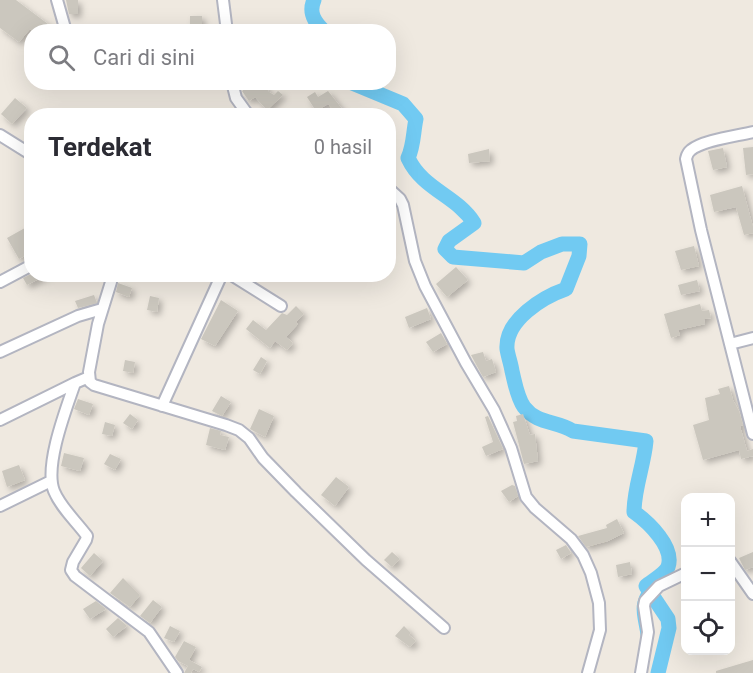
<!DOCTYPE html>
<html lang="id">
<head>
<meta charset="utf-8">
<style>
	:root { --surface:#fff; --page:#f2f2f3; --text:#2b2b33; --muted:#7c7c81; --line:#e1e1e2 }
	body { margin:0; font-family:Roboto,sans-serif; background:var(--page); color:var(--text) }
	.controls { position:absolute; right:18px; bottom:18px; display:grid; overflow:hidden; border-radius:12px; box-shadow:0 6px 24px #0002 }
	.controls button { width:54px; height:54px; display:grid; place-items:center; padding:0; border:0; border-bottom:2px solid var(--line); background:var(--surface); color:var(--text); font:30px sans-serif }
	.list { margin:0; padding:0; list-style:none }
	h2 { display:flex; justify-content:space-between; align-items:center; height:78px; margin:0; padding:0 24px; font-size:26px }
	h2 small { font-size:20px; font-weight:400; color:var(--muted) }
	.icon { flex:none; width:33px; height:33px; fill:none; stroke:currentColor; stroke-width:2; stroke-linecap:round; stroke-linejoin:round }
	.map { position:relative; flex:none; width:753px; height:673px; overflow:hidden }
	.search { position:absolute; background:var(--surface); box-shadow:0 6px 24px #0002; left:24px; top:24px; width:372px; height:66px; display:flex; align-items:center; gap:15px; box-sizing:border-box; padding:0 21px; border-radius:24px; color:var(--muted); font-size:22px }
	.panel { position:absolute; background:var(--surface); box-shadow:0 6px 24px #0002; left:24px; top:108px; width:372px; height:174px; border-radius:24px }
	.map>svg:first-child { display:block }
</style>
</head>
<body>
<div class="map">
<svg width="753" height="673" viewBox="0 0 753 673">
	<defs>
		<filter id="shadow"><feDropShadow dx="3.5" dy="3.5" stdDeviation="3" flood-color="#0004"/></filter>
	</defs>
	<rect width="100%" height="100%" fill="#efe9e0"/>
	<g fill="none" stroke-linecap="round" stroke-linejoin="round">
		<path stroke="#71caf2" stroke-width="2" d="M642,638c-3,-23 -10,-31 4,-52"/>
		<path stroke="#71caf2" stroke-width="15" d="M314,0c-6,13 1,23 11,32
			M350,82l53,22 13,15c-3,14 -2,26 -8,39 15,32 48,37 66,65l-25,18 -4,8 8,8 71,6 17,-11 21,-8h18l-1,12 -13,33c-23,8 -61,31 -59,60 1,7 4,15 5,22 3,12 5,26 12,36 14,18 32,13 49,24l73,10c-2,24 -12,47 -12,71 14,10 41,35 34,55 -3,7 -16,14 -22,19l22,33 1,9 -11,45"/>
	</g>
	<path fill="#cbc7be" filter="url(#shadow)" d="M0,0h16l36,27 -4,5h-15l-3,-3 -11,13 -19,-14z
		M66,0h12v14h-9z
		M190,16h12v11h-12z
		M254,82h8l7,10 5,3 4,-4 5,4 -16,15 -12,-13 -6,4 -7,-10z
		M328,91l15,19 -5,5 -10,-11 -12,7 -9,-14 8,-5 3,5z
		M15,98l12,10 -15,16 -11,-10z
		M753,147v27l-7,1 -3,-27z
		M723,148l4,19 -14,3 -5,-19z
		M489,149l1,12 -21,2 -1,-9z
		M742,186l11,41v6l-9,2 -8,-28 -22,5 -4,-17z
		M32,224v28l-13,7 -12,-21z
		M694,246l5,20 -18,4 -6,-19z
		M456,267l12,13 -21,17 -11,-13z
		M31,274h18l-22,11 -4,-7z
		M697,280l3,11 -19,4 -3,-10z
		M118,283l14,5 -3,9 -13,-5z
		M94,295l3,8 -19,5 -3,-7z
		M150,296l9,2 -2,14 -10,-2z
		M221,300l17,11 -23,35 -14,-7z
		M700,304l2,7 7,-1 2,8 -7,1 1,5 -27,6 2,5 -9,3 -7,-24z
		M296,306l8,8 -8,8 2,2 -12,13 7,6 -6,7 -12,-9 -5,7 -24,-19 7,-9 13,10 16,-17 5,2z
		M427,308l4,11 -22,9 -4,-11z
		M441,333l6,11 -14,8 -7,-10z
		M483,352l3,9 6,-2 4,13 -13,5 -12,-22z
		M261,357l6,4 -7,13 -7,-4z
		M125,360l10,2 -2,11 -10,-2z
		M729,386l4,14 6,11 4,14 -3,1 7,25 6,-2v7l-12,3 -2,-9 -36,10 -10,-35 16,-5 -4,-22 15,-4 -2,-5z
		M221,396l10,6 -9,14 -10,-5z
		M78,399l15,5 -4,11 -15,-6z
		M259,409l15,7 -9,21 -15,-8z
		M130,414l8,6 -6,9 -9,-6z
		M523,414l7,21 5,-1 3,27 -14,3 -11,-42 4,-1 -1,-5z
		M488,416l15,33 -17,7 -4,-9 11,-5 -8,-25z
		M105,422l10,3 -3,11 -10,-2z
		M210,428l11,3 -1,4 9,2 -4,13 -19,-5z
		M64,453l20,5 -4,13 -19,-5z
		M110,454l11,5 -6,11 -11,-6z
		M19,465l6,15 -18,7 -5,-16z
		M336,477l13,10 -14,19 -14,-11z
		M512,485l3,1 3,10 -9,6 -8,-11z
		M617,519l7,14 -16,8 -22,6 -8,-11 29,-8 -1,-3z
		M566,545l5,8 -10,6 -5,-9z
		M392,552l8,7 -8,8 -8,-7z
		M753,552v15l-8,3 -6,-12z
		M94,553l9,8 -13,15 -9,-8z
		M630,562l2,12 -14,3 -2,-12z
		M123,578l17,17 -10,12 -20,-14z
		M153,600l9,7 -12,16 -10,-7z
		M96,601l10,8 -16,10 -7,-10z
		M118,618l9,8 -14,11 -7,-8z
		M170,626l10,5 -6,11 -10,-4z
		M404,626l7,7 -2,2 7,6 -6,6 -15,-11z
		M184,641l12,6 -7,13 13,7 -3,5 -6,-3 -2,4h-7l4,-7 -10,-5 -3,-4z
		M753,660v13h-37v-2z"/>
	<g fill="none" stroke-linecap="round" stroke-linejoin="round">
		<g stroke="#b3b5c1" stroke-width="14">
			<path id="minor" d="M57,0l8,28
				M223,0l4,32
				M232,82l4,16 13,18
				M753,132c-16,4 -50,8 -62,18 -4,3 -4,5 -5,9l15,71 52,204
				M0,135l32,20
				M388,188l12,11 3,6 12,56 10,25 41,77 28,47 17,38 15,49 9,11 36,31 12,16 8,18 8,30 1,27 -12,43
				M111,274v8l-13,42 -9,48 1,10 4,3 132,40 13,5 10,8 14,20 33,34 70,68 78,68
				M230,274l51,32
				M0,282l32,-17
				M730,344l23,-6
				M0,352l78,-36 24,-7
				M89,377l-14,6c-9,26 -31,83 -21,108 7,17 22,30 33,45l-1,4 -13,22 -2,8 4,6 74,56 28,41
				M162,406l60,-132
				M0,420l75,-37
				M0,506l51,-25
				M730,561l23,33
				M641,673l7,-41 -4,-26 1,-5 14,-15 27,-13"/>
		</g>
		<use href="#minor" stroke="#fff" stroke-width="10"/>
	</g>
</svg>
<div class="controls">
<button>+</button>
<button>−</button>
<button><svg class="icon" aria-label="locate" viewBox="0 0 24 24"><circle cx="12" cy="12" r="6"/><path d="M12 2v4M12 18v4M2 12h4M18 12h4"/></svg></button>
</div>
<div class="search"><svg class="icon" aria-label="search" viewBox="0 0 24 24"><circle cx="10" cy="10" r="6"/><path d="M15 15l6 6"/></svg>Cari di sini</div>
<section class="panel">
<h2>Terdekat<small>0 hasil</small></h2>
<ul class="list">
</ul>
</section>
</div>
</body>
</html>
